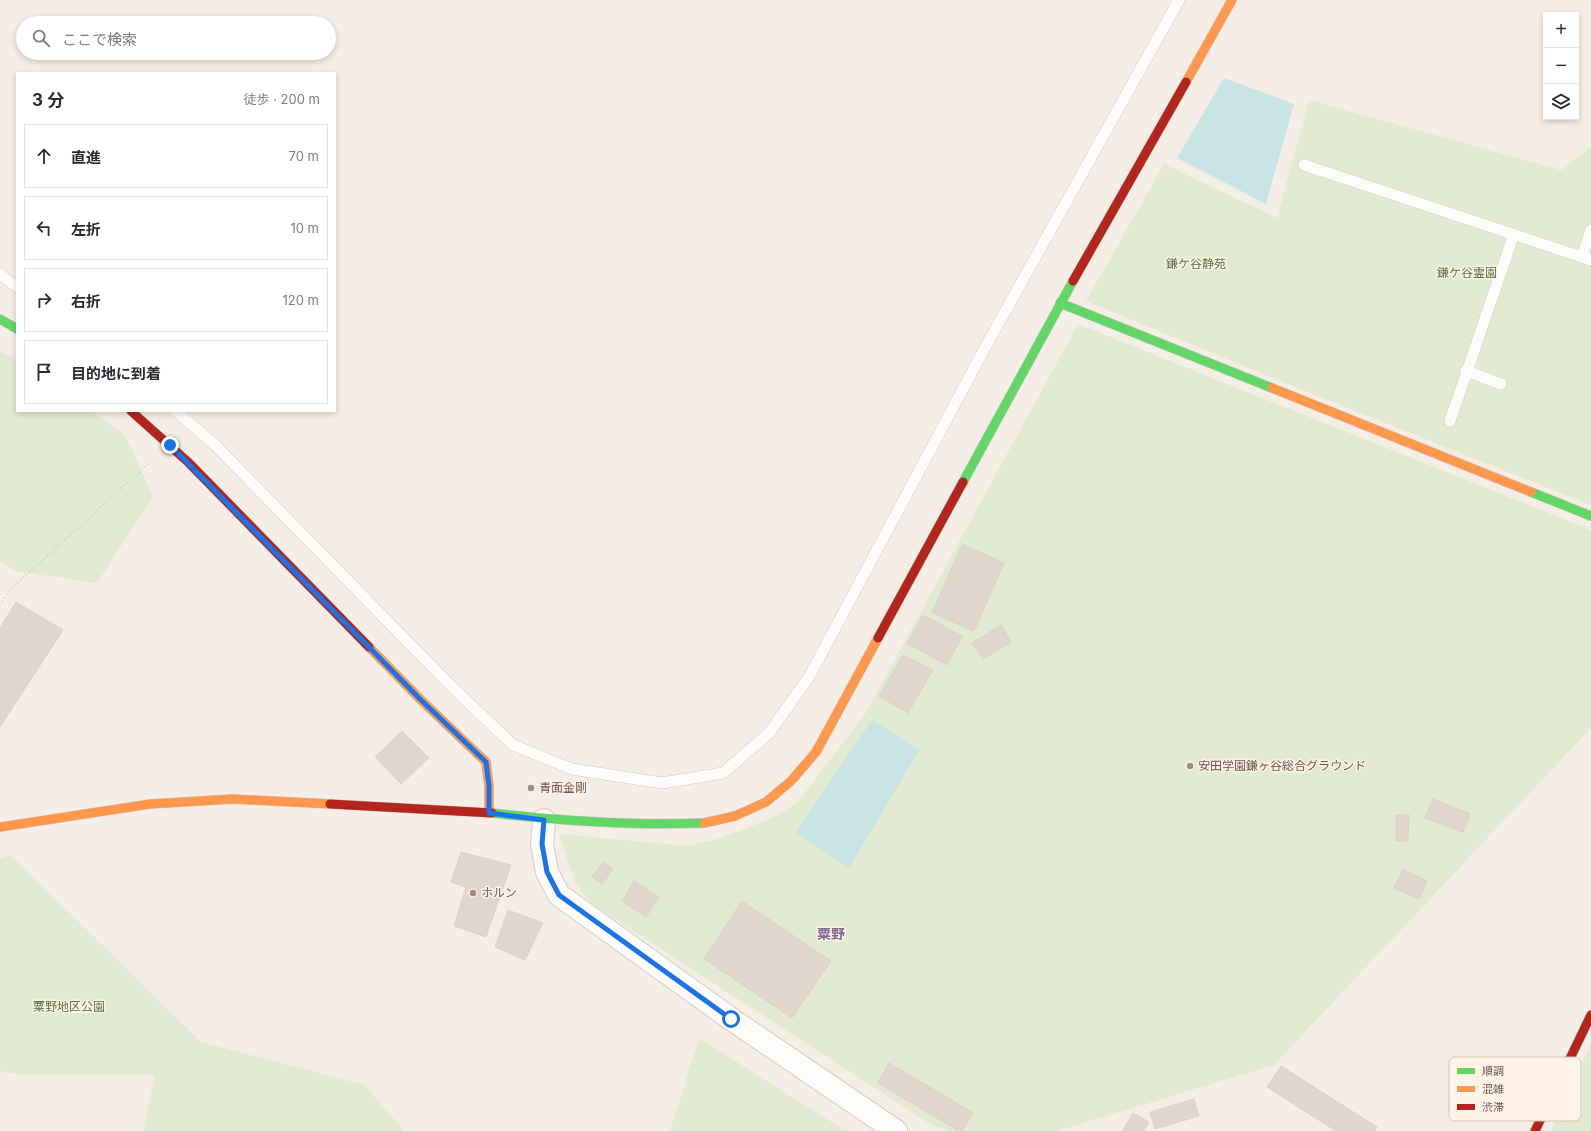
<!DOCTYPE html>
<html lang="ja">
<head>
<meta charset="utf-8">
<style>
	:root { --surface:#fff; --page:#f2f2f3; --text:#2b2b33; --muted:#7c7c81; --line:#e1e1e2 }
	body { margin:0; font-family:Inter,"Noto Sans JP",sans-serif; background:var(--page); color:var(--text) }
	.controls { position:absolute; right:12px; top:12px; display:grid; overflow:hidden; border-radius:0px; box-shadow:0 2px 6px #0003 }
	.controls button { width:36px; height:36px; display:grid; place-items:center; padding:0; border:0; border-bottom:1px solid var(--line); background:var(--surface); color:var(--text); font:20px sans-serif }
	.stop { position:absolute; width:12px; height:12px; margin:-9px; border:3px solid #1a73e8; border-radius:50%; background:#fff }
	.stop.end { background:#1a73e8; border-color:#fff; box-shadow:0 1px 4px #0008 }
	.list { margin:0; padding:0; list-style:none }
	h2 { display:flex; justify-content:space-between; align-items:center; height:52px; margin:0; padding:0 16px; font-size:17px }
	h2 small { font-size:13px; font-weight:400; color:var(--muted) }
	.list li { display:grid; grid-template-columns:26px 1fr auto; gap:12px; align-items:center; box-sizing:border-box; height:64px; margin:0 8px 8px; padding:0 8px; border:1px solid var(--line); border-radius:0px }
	.list b { display:block; font-size:15px; white-space:nowrap }
	.list em { font-size:13px; font-style:normal; color:var(--muted) }
	.icon { flex:none; width:22px; height:22px; fill:none; stroke:currentColor; stroke-width:2; stroke-linecap:round; stroke-linejoin:round }
	.map { position:relative; flex:none; width:1591px; height:1131px; overflow:hidden }
	.search { position:absolute; background:var(--surface); box-shadow:0 2px 6px #0003; left:16px; top:16px; width:320px; height:44px; display:flex; align-items:center; gap:10px; box-sizing:border-box; padding:0 14px; border-radius:22px; color:var(--muted); font-size:15px }
	.panel { position:absolute; background:var(--surface); box-shadow:0 2px 6px #0003; left:16px; top:72px; width:320px; height:340px; border-radius:0px }
	.map>svg:first-child { display:block }
</style>
</head>
<body>
<div class="map">
<svg width="1591" height="1131" viewBox="0 0 1591 1131">
	<rect width="100%" height="100%" fill="#f5eee6"/>
	<path fill="#e2ead1" d="M1309,100l252,70 30,-23v358l-301,-120 -204,-84 78,-137 113,54z
		M1078,324l513,206v198l-317,337 -217,66h-106l-18,-5 -341,-222 -17,-21 -16,-49 128,12 30,-7 51,-19 28,-16 69,-90z
		M0,351l17,9v51h75l34,25 27,61 -56,86 -83,-12 -14,-10z
		M11,855l190,187 164,43 39,46h-261l12,-56 -139,-1 -16,-3v-213z
		M699,1038l142,90 7,3h-178z
		M1591,1044v87h-40z"/>
	<path fill="#c9e4e4" d="M1224,78l70,26 -28,100 -89,-46z
		M872,720l47,30 -70,118 -53,-36z"/>
	<path fill="#e1d6ce" stroke="#ddd1c9" d="M962,544l42,19 -30,68 -42,-18z
		M16,602l47,28 -63,97v-99z
		M923,615l39,21 -15,29 -40,-22z
		M1001,625l10,17 -28,17 -11,-16z
		M903,655l30,15 -25,43 -29,-17z
		M402,731l27,27 -28,26 -26,-27z
		M1433,799l37,15 -7,18 -38,-14z
		M1396,815h13l-1,26h-12z
		M461,852l50,13 -25,72 -32,-11 12,-39 -15,-5z
		M603,862l10,7 -11,15 -10,-7z
		M1403,869l24,12 -8,18 -25,-11z
		M634,881l25,16 -13,20 -24,-16z
		M742,901l89,60 -39,57 -88,-59z
		M508,910l35,13 -18,37 -30,-13z
		M889,1063l84,50 -11,18h-3l-81,-48z
		M1281,1066l96,61 -2,4h-39l-69,-44z
		M1194,1099l5,17 -44,13 -5,-17z
		M1133,1113l16,9 -5,9h-18l-3,-1z"/>
	<g fill="none" stroke-linecap="round" stroke-linejoin="round">
		<g stroke="#d6cbc4" stroke-width="12">
			<path id="lane" d="M1304,165l287,95
				M1582,257l9,-27
				M0,274l17,13
				M1466,371l35,13
				M176,411l38,33 237,242 62,59 59,24 90,14 61,-10 46,-40 40,-56 178,-333 192,-344
				M1450,421l64,-187"/>
		</g>
		<g stroke="#d6cbc4" stroke-width="24">
			<path id="street" d="M544,820l-2,24 5,28 12,23 172,124 165,112"/>
		</g>
		<g stroke="#d5cbc3" stroke-width="10">
			<path id="fast" d="M1060,303l212,85
				M0,319l17,10
				M963,482l110,-201
				M1531,492l60,24
				M492,813c71,8 141,13 212,10"/>
		</g>
		<g stroke="#d5cbc3" stroke-width="10">
			<path id="slow" d="M1186,82l46,-82
				M1272,388l259,104
				M369,647l51,52 66,63 3,24v27
				M704,823l31,-7 31,-14 25,-21 25,-29 62,-114
				M0,827l150,-23 83,-5 97,5"/>
		</g>
		<g stroke="#d5cbc3" stroke-width="10">
			<path id="jam" d="M1073,281l113,-199
				M131,411l57,51 181,185
				M878,638l85,-156
				M330,804l162,9
				M1535,1131l56,-116"/>
		</g>
		<path stroke="#d8cfcc" stroke-width="2.5" stroke-dasharray="1 3" stroke-linecap="butt" d="M0,605l14,-19 136,-124"/>
		<use href="#lane" stroke="#fefcfb" stroke-width="11"/>
		<use href="#street" stroke="#fefcfb" stroke-width="22"/>
		<use href="#fast" stroke="#63d668" stroke-width="9"/>
		<use href="#slow" stroke="#ff974d" stroke-width="9"/>
		<use href="#jam" stroke="#b3261e" stroke-width="9"/>
	</g>
	<g fill="none" stroke-linecap="round" stroke-linejoin="round">
		<path stroke="#1a73e8" stroke-width="5" d="M170,445l250,254 66,63 3,24v27l55,7 -2,24 5,28 12,23 172,124"/>
	</g>
	<g fill="#9f8b80" stroke="#fef3e6" stroke-width="1.5">
		<circle cx="1190" cy="766" r="4"/>
		<circle cx="531" cy="788" r="4"/>
		<circle cx="473" cy="893" r="4"/>
	</g>
	<g text-anchor="middle" stroke-width="3" stroke-linejoin="round" paint-order="stroke">
		<g font-size="12" fill="#547642" stroke="#fef3e6">
			<text x="1196" y="268">鎌ケ谷静苑</text>
			<text x="1467" y="277">鎌ケ谷霊園</text>
			<text x="69" y="1011">粟野地区公園</text>
		</g>
		<g font-size="12" fill="#705549" stroke="#fef3e6" text-anchor="start">
			<text x="1198" y="770">安田学園鎌ヶ谷総合グラウンド</text>
			<text x="539" y="792">青面金剛</text>
			<text x="481" y="897">ホルン</text>
		</g>
		<g font-size="14" font-weight="bold" fill="#816593" stroke="#fef3e6">
			<text x="831" y="939">粟野</text>
		</g>
	</g>
	<rect x="1449" y="1057" width="132" height="64" rx="6" fill="#fef3e6" stroke="#d3c4b7" stroke-width="1"/>
	<rect x="1457" y="1068" width="18" height="6" fill="#63d668"/>
	<rect x="1457" y="1086" width="18" height="6" fill="#ff974d"/>
	<rect x="1457" y="1104" width="18" height="6" fill="#b3261e"/>
	<g font-size="11" fill="#705549">
		<text x="1482" y="1075">順調</text>
		<text x="1482" y="1093">混雑</text>
		<text x="1482" y="1111">渋滞</text>
	</g>
</svg>
<div class="controls">
<button>+</button>
<button>−</button>
<button><svg class="icon" aria-label="layers" viewBox="0 0 24 24"><path d="M12 4l9 5-9 5-9-5zM3 14l9 5 9-5"/></svg></button>
</div>
<div class="stop" style="left:731px;top:1019px"></div>
<div class="stop end" style="left:170px;top:445px"></div>
<div class="search"><svg class="icon" aria-label="search" viewBox="0 0 24 24"><circle cx="10" cy="10" r="6"/><path d="M15 15l6 6"/></svg>ここで検索</div>
<section class="panel">
<h2>3 分<small>徒歩 · 200 m</small></h2>
<ul class="list">
<li><svg class="icon" aria-label="ahead" viewBox="0 0 24 24"><path d="M12 20V5M6 11l6-6 6 6"/></svg><div><b>直進</b></div><em>70 m</em></li>
<li><svg class="icon" aria-label="left" viewBox="0 0 24 24"><path d="M17 20v-9H6M10 6l-5 5 5 5"/></svg><div><b>左折</b></div><em>10 m</em></li>
<li><svg class="icon" aria-label="right" viewBox="0 0 24 24"><path d="M7 20v-9h11M14 6l5 5-5 5"/></svg><div><b>右折</b></div><em>120 m</em></li>
<li><svg class="icon" aria-label="arrive" viewBox="0 0 24 24"><path d="M6 21V4h12l-3 4 3 4H6"/></svg><div><b>目的地に到着</b></div></li>
</ul>
</section>
</div>
</body>
</html>
